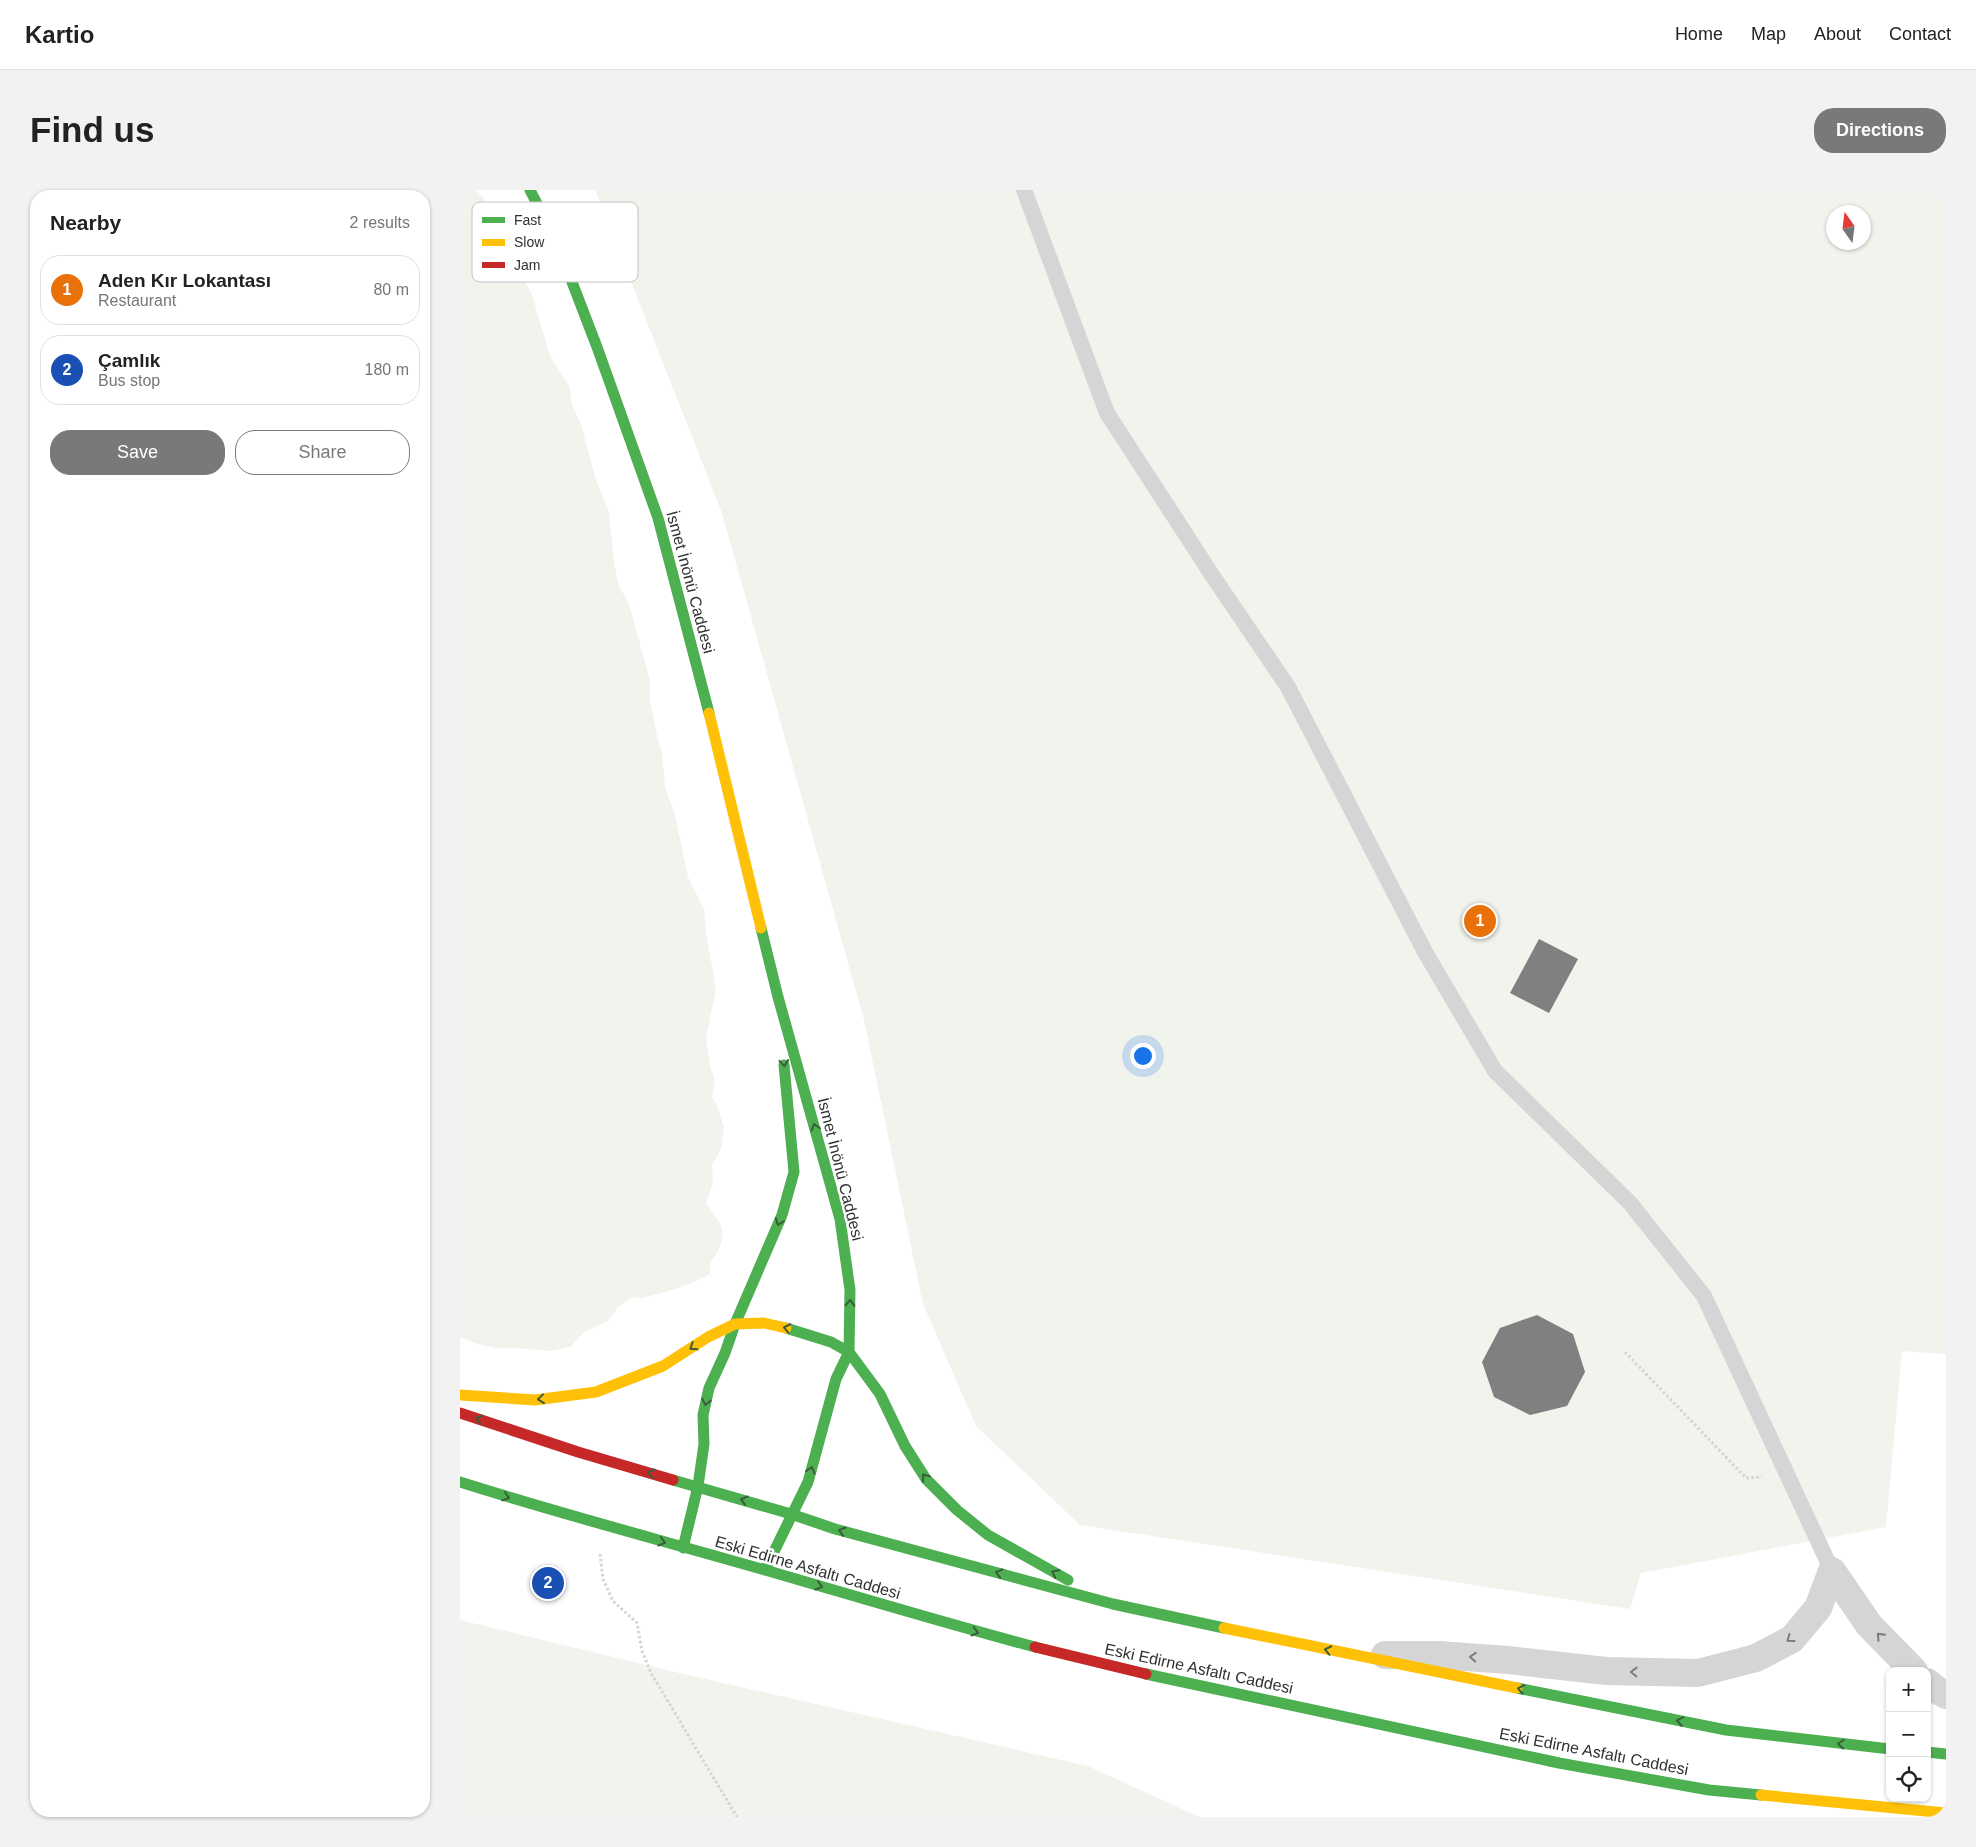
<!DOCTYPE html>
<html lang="en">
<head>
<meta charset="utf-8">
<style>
	:root { --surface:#fff; --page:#f2f2f2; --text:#222; --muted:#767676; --line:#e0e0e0; --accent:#797979 }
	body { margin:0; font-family:Helvetica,sans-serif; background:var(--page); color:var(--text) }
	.controls { position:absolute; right:15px; bottom:15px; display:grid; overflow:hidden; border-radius:10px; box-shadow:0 1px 4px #0004 }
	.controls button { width:45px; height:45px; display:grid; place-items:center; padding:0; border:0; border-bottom:1px solid var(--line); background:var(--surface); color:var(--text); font:25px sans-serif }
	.compass { position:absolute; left:1366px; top:15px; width:45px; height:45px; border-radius:50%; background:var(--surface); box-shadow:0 1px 4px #0004; rotate:346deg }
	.you { position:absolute; left:682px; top:865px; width:18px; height:18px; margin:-12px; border:4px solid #fff; border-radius:50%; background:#1a73e8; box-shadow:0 0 0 8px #1a73e833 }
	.badge { display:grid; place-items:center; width:32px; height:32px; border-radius:50%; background:var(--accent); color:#fff; font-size:16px; font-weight:700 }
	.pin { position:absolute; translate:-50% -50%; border:2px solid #fff; box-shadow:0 1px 5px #0006 }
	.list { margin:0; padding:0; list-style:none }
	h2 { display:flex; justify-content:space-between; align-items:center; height:65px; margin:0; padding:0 20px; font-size:21px }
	h2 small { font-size:16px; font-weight:400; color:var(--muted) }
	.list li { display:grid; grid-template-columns:32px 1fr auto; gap:15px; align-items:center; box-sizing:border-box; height:70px; margin:0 10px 10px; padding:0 10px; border:1px solid var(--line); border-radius:20px }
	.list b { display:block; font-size:19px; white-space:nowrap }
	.list p { margin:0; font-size:16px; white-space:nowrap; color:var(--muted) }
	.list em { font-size:16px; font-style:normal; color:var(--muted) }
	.actions { display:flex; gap:10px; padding:15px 20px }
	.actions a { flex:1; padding:11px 0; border:1px solid var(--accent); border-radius:20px; text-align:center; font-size:18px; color:var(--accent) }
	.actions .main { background:var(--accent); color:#fff }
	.icon { flex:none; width:28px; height:28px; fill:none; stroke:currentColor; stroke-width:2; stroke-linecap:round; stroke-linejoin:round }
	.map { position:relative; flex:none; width:1486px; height:1627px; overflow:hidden; border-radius:20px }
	header { display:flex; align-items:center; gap:30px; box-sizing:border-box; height:70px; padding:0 25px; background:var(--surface); border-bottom:1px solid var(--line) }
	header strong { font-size:24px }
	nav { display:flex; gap:28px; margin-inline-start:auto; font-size:18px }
	.intro { display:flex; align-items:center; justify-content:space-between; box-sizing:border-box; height:120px; padding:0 30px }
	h1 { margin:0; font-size:35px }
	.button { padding:12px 22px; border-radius:20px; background:var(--accent); color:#fff; font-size:18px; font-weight:700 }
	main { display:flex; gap:30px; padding:0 30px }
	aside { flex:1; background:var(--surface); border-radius:20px; box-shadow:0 1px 4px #0004 }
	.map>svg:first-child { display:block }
</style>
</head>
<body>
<header>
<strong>Kartio</strong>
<nav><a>Home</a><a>Map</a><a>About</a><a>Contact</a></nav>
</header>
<div class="intro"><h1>Find us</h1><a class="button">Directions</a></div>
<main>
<aside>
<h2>Nearby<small>2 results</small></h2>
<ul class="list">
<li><span class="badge" style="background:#e8710a">1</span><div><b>Aden Kır Lokantası</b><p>Restaurant</p></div><em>80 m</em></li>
<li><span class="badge" style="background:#1a4fb4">2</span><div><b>Çamlık</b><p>Bus stop</p></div><em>180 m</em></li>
</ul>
<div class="actions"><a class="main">Save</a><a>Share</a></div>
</aside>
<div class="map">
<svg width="1486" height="1627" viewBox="0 0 1486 1627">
	<rect width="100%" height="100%" fill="#fff"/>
	<path fill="#f1f3ed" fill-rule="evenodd" d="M0,0h16l7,8 49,97 18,61 20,32 2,17 9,19 15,56 13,32 5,51 5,24 9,14 22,79v21l7,35 5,16 3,35 10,28 13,62 16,32 2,24 10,56 -10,49 4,28 5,15 -3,16 6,10 6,21 -3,21 -9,16 1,17 -7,22c12,16 22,25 13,45 -7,14 -9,7 -9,25l-20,10 -28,9 -20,5 -9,-1 -15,10 -10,14 -24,11 -14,15 -19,4 -36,-3h-19l-22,-5 -14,-6z
		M135,0h1351v1164l-44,-3 -16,176 -245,46 -11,36 -550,-84 -104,-99 -53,-122 -59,-284 -142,-507zM1374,22h30v30h-30z
		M0,1430l219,53 409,93 111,51h-739z"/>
	<path fill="#808080" d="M1079,749l39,20 -29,54 -39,-20z
		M1077,1125l36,19 12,38 -18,34 -37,9 -36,-18 -12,-35 18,-34z"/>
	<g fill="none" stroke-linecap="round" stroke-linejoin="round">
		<path stroke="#d4d4d4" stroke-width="3" stroke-dasharray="2.5 2.5" stroke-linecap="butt" d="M1165,1162l121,126 16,-1
			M140,1364l3,25 10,22 24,22 5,28 9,22 86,144"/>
		<path stroke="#d5d5d5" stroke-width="16" d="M564,0l83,223 105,162 76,112 137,265 70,119 135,132 74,93 128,275"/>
		<path stroke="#d5d5d5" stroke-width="28" d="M925,1465h53l70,5 98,11 92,2 58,-15 36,-19 26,-31 14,-37 37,54 45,46
			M1467,1492l10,8 9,5"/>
		<path stroke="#4caf50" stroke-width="11" d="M70,0l27,53 40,104 61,171 51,195
			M301,738l17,69 62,222 10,71 -1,62
			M275,1134l47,-109 12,-43 -10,-107
			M326,1138l45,14 18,10 31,42 25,52 21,33 31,31 31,25 80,45
			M213,1290l118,34 44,15 278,75 111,24
			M0,1292c101,32 204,59 305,88 90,26 179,53 270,77
			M223,1358l15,-62 6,-42 -1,-29 6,-27 16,-35 10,-29
			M305,1380l43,-88 28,-103 13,-27
			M686,1484l413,89 150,27 52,5
			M1057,1498l209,42 164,19
			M1467,1562l19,2"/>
		<path stroke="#ffc107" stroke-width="11" d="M249,523l52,215
			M0,1205l75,5 61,-8 67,-26 45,-29 27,-13 29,-1 22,5
			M764,1438l293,60
			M1301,1605l185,18"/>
		<path stroke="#c62828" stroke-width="11" d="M0,1223l118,39 95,28
			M575,1457l111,27"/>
	</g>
	<defs><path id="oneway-chevron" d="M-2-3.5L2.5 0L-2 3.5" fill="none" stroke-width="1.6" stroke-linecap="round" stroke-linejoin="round" transform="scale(1.25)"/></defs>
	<g stroke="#3a5d3c">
		<use href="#oneway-chevron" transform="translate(324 873) rotate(85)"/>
		<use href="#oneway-chevron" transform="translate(355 937) rotate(-106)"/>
		<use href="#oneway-chevron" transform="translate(319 1032) rotate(111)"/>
		<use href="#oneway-chevron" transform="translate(390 1113) rotate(-89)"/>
		<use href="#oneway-chevron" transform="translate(327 1138) rotate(-168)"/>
		<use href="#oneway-chevron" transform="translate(233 1157) rotate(147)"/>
		<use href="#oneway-chevron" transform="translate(81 1209) rotate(174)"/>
		<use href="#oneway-chevron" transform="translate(246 1212) rotate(102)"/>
		<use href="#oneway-chevron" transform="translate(19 1229) rotate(-162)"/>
		<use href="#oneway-chevron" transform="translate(351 1280) rotate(-75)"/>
		<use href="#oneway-chevron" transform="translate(191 1283) rotate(-164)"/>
		<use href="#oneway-chevron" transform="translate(465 1287) rotate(-127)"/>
		<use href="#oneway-chevron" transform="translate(46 1307) rotate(18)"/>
		<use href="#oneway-chevron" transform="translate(284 1310) rotate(-163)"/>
		<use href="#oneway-chevron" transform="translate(382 1341) rotate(-164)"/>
		<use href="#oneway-chevron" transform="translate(202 1352) rotate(16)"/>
		<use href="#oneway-chevron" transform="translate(539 1383) rotate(-165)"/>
		<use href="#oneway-chevron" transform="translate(595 1383) rotate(-153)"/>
		<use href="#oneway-chevron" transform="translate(359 1396) rotate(17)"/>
		<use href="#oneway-chevron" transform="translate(515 1442) rotate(15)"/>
		<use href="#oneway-chevron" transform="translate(868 1460) rotate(-168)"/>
		<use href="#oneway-chevron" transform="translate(1061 1499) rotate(-169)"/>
		<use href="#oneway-chevron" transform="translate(1220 1531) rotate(-169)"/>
		<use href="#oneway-chevron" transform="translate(1381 1554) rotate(-175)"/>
	</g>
	<g stroke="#7b7b7b">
		<use href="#oneway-chevron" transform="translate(1420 1446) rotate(-133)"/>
		<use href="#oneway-chevron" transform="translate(1330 1449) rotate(144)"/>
		<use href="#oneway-chevron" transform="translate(1013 1467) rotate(-176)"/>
		<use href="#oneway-chevron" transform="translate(1174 1482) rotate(-179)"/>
	</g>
	<g text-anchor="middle" stroke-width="5" stroke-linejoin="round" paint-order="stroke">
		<g font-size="16" fill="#313131" stroke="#fff">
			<text transform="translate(231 392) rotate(75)" y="6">İsmet İnönü Caddesi</text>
			<text transform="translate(381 979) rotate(76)" y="6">İsmet İnönü Caddesi</text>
			<text transform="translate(348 1377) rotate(16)" y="6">Eski Edirne Asfaltı Caddesi</text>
			<text transform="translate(739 1478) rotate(12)" y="6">Eski Edirne Asfaltı Caddesi</text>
			<text transform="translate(1134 1561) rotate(11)" y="6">Eski Edirne Asfaltı Caddesi</text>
		</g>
	</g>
	<rect x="12" y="12" width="166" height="80" rx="8" fill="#fff" stroke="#c1c1c1" stroke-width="1"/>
	<rect x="22" y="27" width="23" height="6" fill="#4caf50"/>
	<rect x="22" y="49" width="23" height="7" fill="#ffc107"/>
	<rect x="22" y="72" width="23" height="6" fill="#c62828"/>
	<g font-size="14" fill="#313131">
		<text x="54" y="35">Fast</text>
		<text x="54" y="57">Slow</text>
		<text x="54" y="80">Jam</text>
	</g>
</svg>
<div class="controls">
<button>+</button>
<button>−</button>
<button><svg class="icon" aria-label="locate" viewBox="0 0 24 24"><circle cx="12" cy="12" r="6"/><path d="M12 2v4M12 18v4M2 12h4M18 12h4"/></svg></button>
</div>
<svg class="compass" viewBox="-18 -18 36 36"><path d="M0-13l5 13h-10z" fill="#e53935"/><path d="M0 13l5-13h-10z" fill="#767676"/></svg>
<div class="you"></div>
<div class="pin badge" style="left:1020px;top:731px;background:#e8710a">1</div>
<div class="pin badge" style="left:88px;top:1393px;background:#1a4fb4">2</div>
</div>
</main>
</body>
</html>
